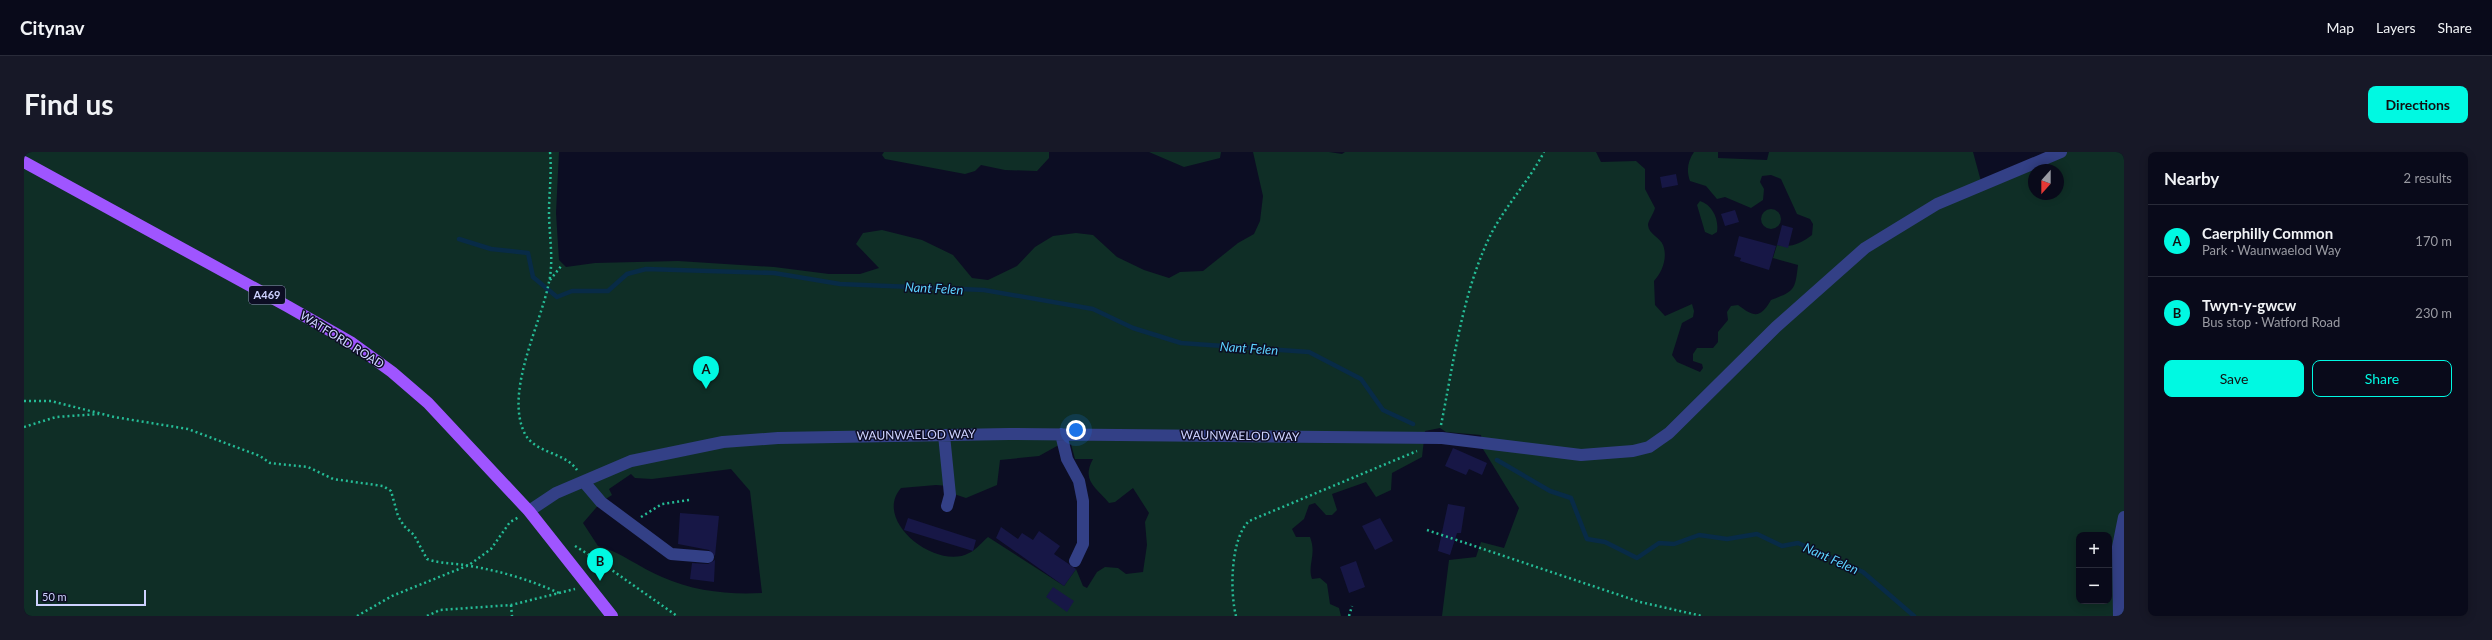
<!DOCTYPE html>
<html lang="en">
<head>
<meta charset="utf-8">
<style>
	:root { --surface:#090a1a; --page:#171827; --text:#f1f3f6; --muted:#999aa2; --line:#292b39; --accent:#00f9e2 }
	body { margin:0; font-family:Lato,sans-serif; background:var(--page); color:var(--text) }
	.controls { position:absolute; right:12px; bottom:12px; display:grid; overflow:hidden; border-radius:8px; box-shadow:0 2px 10px #0003 }
	.controls button { width:36px; height:36px; display:grid; place-items:center; padding:0; border:0; border-bottom:1px solid var(--line); background:var(--surface); color:var(--text); font:20px sans-serif }
	.compass { position:absolute; left:2004px; top:12px; width:36px; height:36px; border-radius:50%; background:var(--surface); box-shadow:0 2px 10px #0003; rotate:201deg }
	.scale { position:absolute; left:12px; bottom:10px; width:110px; box-sizing:border-box; padding-left:4px; border:2px solid #ced2ff; border-top:0; font-size:11px; line-height:14px; white-space:nowrap; color:#ced2ff; -webkit-text-stroke:3px #0c0d23; paint-order:stroke }
	.you { position:absolute; left:1052px; top:278px; width:14px; height:14px; margin:-10px; border:3px solid #fff; border-radius:50%; background:#1a73e8; box-shadow:0 0 0 6px #1a73e833 }
	.badge { display:grid; place-items:center; width:26px; height:26px; border-radius:50%; background:var(--accent); color:#111; font-size:13px; font-weight:700 }
	.pin { position:absolute; translate:-50% -33px; filter:drop-shadow(0 1px 2px #0008) }
	.pin::after { content:''; position:absolute; top:21px; width:14px; height:12px; background:inherit; clip-path:polygon(0 0,100% 0,50% 100%) }
	.list { margin:0; padding:0; list-style:none }
	h2 { display:flex; justify-content:space-between; align-items:center; height:52px; margin:0; padding:0 16px; font-size:17px }
	h2 small { font-size:13px; font-weight:400; color:var(--muted) }
	.list li { display:grid; grid-template-columns:26px 1fr auto; gap:12px; align-items:center; box-sizing:border-box; height:72px; padding:0 16px; border-top:1px solid var(--line) }
	.list b { display:block; font-size:15px; white-space:nowrap }
	.list p { margin:0; font-size:13px; white-space:nowrap; color:var(--muted) }
	.list em { font-size:13px; font-style:normal; color:var(--muted) }
	.actions { display:flex; gap:8px; padding:12px 16px }
	.actions a { flex:1; padding:9px 0; border:1px solid var(--accent); border-radius:8px; text-align:center; font-size:14px; color:var(--accent) }
	.actions .main { background:var(--accent); color:#111 }
	.map { position:relative; flex:none; width:2100px; height:464px; overflow:hidden; border-radius:8px }
	header { display:flex; align-items:center; gap:24px; box-sizing:border-box; height:56px; padding:0 20px; background:var(--surface); border-bottom:1px solid var(--line) }
	header strong { font-size:19px }
	nav { display:flex; gap:22px; margin-inline-start:auto; font-size:14px }
	.intro { display:flex; align-items:center; justify-content:space-between; box-sizing:border-box; height:96px; padding:0 24px }
	h1 { margin:0; font-size:28px }
	.button { padding:10px 18px; border-radius:8px; background:var(--accent); color:#111; font-size:14px; font-weight:700 }
	main { display:flex; gap:24px; padding:0 24px }
	aside { flex:1; background:var(--surface); border-radius:8px; box-shadow:0 2px 10px #0003 }
	.map>svg:first-child { display:block }
</style>
</head>
<body>
<header>
<strong>Citynav</strong>
<nav><a>Map</a><a>Layers</a><a>Share</a></nav>
</header>
<div class="intro"><h1>Find us</h1><a class="button">Directions</a></div>
<main>
<div class="map">
<svg width="2100" height="464" viewBox="0 0 2100 464">
	<rect width="100%" height="100%" fill="#0c0d23"/>
	<path fill="#0f2e26" fill-rule="evenodd" d="M0,0h535l-3,61 3,47 7,7 29,-4 83,-2 96,6 55,7h31l19,-6 -23,-24 7,-11 19,-3 40,10 31,15 19,23 16,2 29,-14 18,-19 18,-11 23,-3 17,2 24,22 27,13 25,8 11,-6 23,-1 35,-28 16,-9 6,-13 3,-25 -10,-44h76l13,2 3,-2h251l5,10 35,-1 9,8v20l10,19c-1,5 -7,13 -7,17 1,10 12,12 15,20 5,13 -1,27 -9,36l1,24 10,11 27,-12 2,7 -1,6 -11,6 -10,32 5,7 23,10 3,-4 -1,-4 -9,-3v-7l4,-6h16l5,-6v-10l10,-12 -1,-8 4,-6 7,-1c16,12 22,14 33,-5 24,-9 24,-10 27,-35l-25,-7 4,-13c14,3 23,-1 35,-10l1,-11 -3,-5 -13,-5 -16,-35 -10,-4 -9,1 -2,6 4,7 -1,11 -12,8 -26,-11 -8,2 -11,-13 -16,-5c-4,-11 -2,-20 4,-29h24v6l49,2 2,-8h204l9,33 79,-33h63v464h-682l7,-56 27,-3 5,-15 23,6 15,-40 -36,-59 -2,-14 -35,-3 -6,-4 -15,3 -3,26 -30,16 -1,17 -15,7 -10,-15 -34,12 5,16 -5,5h-6l-11,-12 -6,2 -5,14 -12,10 4,8h14c7,18 -3,28 2,42l8,-1 7,6 3,20 9,4 2,8h-1317zM2010,18h24v24h-24zM1047,292l4,15h18c-12,22 3,28 16,44l6,-1 18,-14 16,25 -4,9 2,23 -4,27 -17,2 -8,-6 -13,-1 -8,5 -10,16 -4,-2 -7,-17 -12,17 -76,-49c-6,5 -12,13 -19,16 -32,18 -97,-32 -68,-65l35,-3 13,1 5,8 12,4 31,-13 3,-25 39,-4 18,-10zM707,317l19,22 12,102c-33,2 -69,-2 -100,-16 -22,-9 -41,-25 -64,-31l-15,-23 18,-21 11,-7 -3,-6 22,-15 4,4 17,1zM2055,383h30v66h-30z
		M860,0h165v6l-12,13 -32,-1 -24,-5 -6,6 -10,3 -80,-15 -3,-4z
		M1125,0h72l-1,6 -36,9z
		M1676,49c13,4 19,19 17,31l-5,3 -7,-3 -8,-27z
		M1737 67a10 10 0 1 1 20 0a10 10 0 1 1-20 0Z"/>
	<g fill="none" stroke-linecap="round" stroke-linejoin="round">
		<path stroke="#082b47" stroke-width="4.5" d="M435,87l32,10 37,4 5,24 24,20 15,-6h36l19,-17 19,-5 128,4 66,11 144,6 109,19 40,19 48,15 128,9 52,27 22,31 30,14
			M1473,308l53,31 21,7 16,41 18,3 32,16 22,-15 15,1 25,-9 28,4 30,-5 25,12 16,-3 65,29 51,44"/>
	</g>
	<path fill="#171746" d="M1652,22l2,11 -16,3 -2,-11z
		M1711,58l4,12 -14,4 -4,-12z
		M1758,73l11,3 -5,20 -11,-3z
		M1715,84l37,10 -7,24 -29,-9 1,-3 -7,-2z
		M1429,296l34,15 -5,12 -13,-6 -3,6 -21,-9z
		M1424,352l17,3 -4,26h-4l-7,22 -12,-4z
		M656,361l39,3 -4,40 -6,-6 -31,-6z
		M884,366l68,22 -3,11 -69,-21z
		M1356,366l13,23 -18,9 -13,-24z
		M977,375l17,12 4,-6 11,7 6,-9 21,15 -6,8 22,15 -12,17 -68,-48z
		M691,408l-1,22 -24,-3 2,-16 16,1z
		M1332,409l9,26 -16,6 -9,-26z
		M1029,435l21,14 -7,11 -21,-15z"/>
	<g fill="none" stroke-linecap="round" stroke-linejoin="round">
		<path stroke="#25bc96" stroke-width="2.5" stroke-dasharray="2 3" stroke-linecap="butt" d="M526,0c2,21 -1,40 -1,60 0,23 5,48 0,70 -8,42 -44,108 -25,150 10,22 40,19 53,38
			M526,128l12,-15
			M0,249h27l63,16 74,12 72,27 10,7 38,4 25,12 50,7 8,5 7,25 6,10 10,9 13,24c14,5 28,4 43,7 31,5 60,14 89,27
			M1417,273c13,-64 21,-132 50,-191 15,-29 38,-53 53,-82
			M0,275l32,-10 43,-3
			M617,365l21,-13 27,-4
			M1403,378l213,72 62,14
			M551,394l24,15 78,55
			M487,453l1,11
			M333,464l35,-20 77,-31 22,-16 19,-27 9,-5
			M403,464l13,-6 71,-5 64,-16
			M1212,464c-6,-23 -6,-77 13,-95l168,-70
			M1325,464l3,-10"/>
		<path stroke="#334086" stroke-width="12" d="M1037,282l6,25 12,22 4,20v43l-8,17
			M920,283l6,60 -3,11
			M560,330l17,20 70,52 37,3
			M505,359l27,-18 75,-32 92,-19 55,-4 231,-4 433,4 139,17 52,-4 16,-4 20,-14 107,-106 89,-79 72,-44 124,-52
			M2095,464l-1,-69 6,-30"/>
		<path stroke="#9f55ff" stroke-width="12" d="M0,10l263,144 65,37 40,29 36,31 101,108 83,105"/>
	</g>
	<g text-anchor="middle" stroke-width="3" stroke-linejoin="round" paint-order="stroke">
		<rect fill="#0c0d23" stroke="#9497bd" stroke-width="1" x="225" y="134" width="36" height="18" rx="3"/>
		<g font-size="11" font-weight="bold" fill="#ced2ff">
			<text x="243" y="147">A469</text>
		</g>
		<g font-size="12" fill="#ced2ff" stroke="#0c0d23">
			<text transform="translate(318 188) rotate(32)" y="4">WATFORD ROAD</text>
			<text transform="translate(892 283) rotate(-1)" y="4">WAUNWAELOD WAY</text>
			<text transform="translate(1216 284) rotate(1)" y="4">WAUNWAELOD WAY</text>
		</g>
		<g font-size="13" font-style="italic" fill="#5cd3ff" stroke="#0c0d23">
			<text transform="translate(910 136) rotate(3)" y="5">Nant Felen</text>
			<text transform="translate(1225 196) rotate(4)" y="5">Nant Felen</text>
			<text transform="translate(1807 406) rotate(24)" y="5">Nant Felen</text>
		</g>
	</g>
</svg>
<div class="controls">
<button>+</button>
<button>−</button>
</div>
<svg class="compass" viewBox="-18 -18 36 36"><path d="M0-13l5 13h-10z" fill="#e53935"/><path d="M0 13l5-13h-10z" fill="#999aa2"/></svg>
<div class="scale">50 m</div>
<div class="you"></div>
<div class="pin badge" style="left:682px;top:237px">A</div>
<div class="pin badge" style="left:576px;top:429px">B</div>
</div>
<aside>
<h2>Nearby<small>2 results</small></h2>
<ul class="list">
<li><span class="badge">A</span><div><b>Caerphilly Common</b><p>Park · Waunwaelod Way</p></div><em>170 m</em></li>
<li><span class="badge">B</span><div><b>Twyn-y-gwcw</b><p>Bus stop · Watford Road</p></div><em>230 m</em></li>
</ul>
<div class="actions"><a class="main">Save</a><a>Share</a></div>
</aside>
</main>
</body>
</html>
